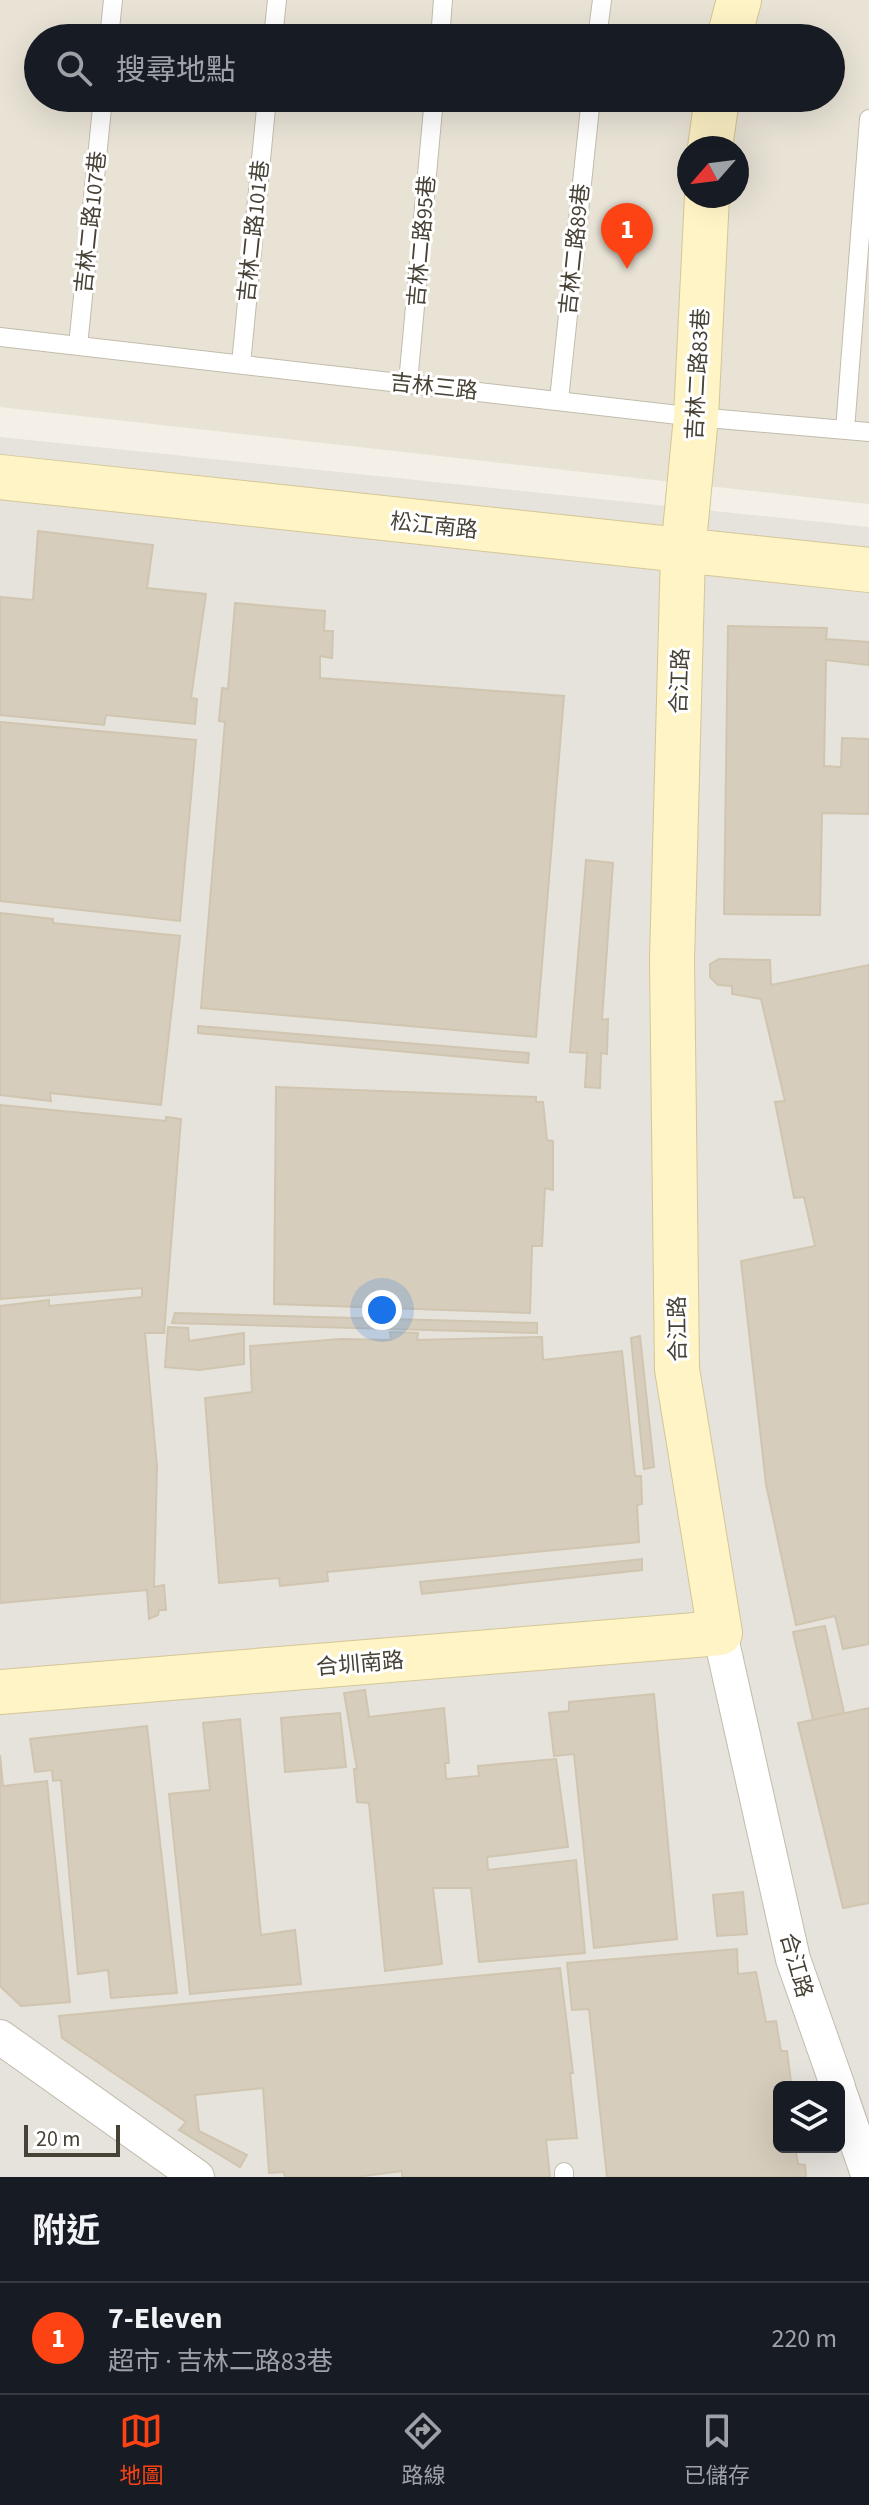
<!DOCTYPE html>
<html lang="zh-TW">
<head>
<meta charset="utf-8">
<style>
	:root { --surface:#171b24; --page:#242831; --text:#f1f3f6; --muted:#9ea1a6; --line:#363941; --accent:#fd4314 }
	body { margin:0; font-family:"Source Sans 3","Noto Sans TC",sans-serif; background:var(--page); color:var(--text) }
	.controls { position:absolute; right:24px; bottom:24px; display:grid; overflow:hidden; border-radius:12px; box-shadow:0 8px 32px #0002 }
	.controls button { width:72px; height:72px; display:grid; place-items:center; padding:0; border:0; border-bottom:2px solid var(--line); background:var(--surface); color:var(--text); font:40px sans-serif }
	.compass { position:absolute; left:677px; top:136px; width:72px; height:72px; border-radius:50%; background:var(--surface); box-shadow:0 8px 32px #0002; rotate:242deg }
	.scale { position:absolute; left:24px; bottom:20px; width:96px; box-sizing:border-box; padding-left:8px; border:4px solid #474136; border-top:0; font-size:22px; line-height:28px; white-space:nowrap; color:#474136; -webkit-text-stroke:6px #fff; paint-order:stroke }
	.you { position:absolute; left:382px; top:1310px; width:28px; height:28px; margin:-20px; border:6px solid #fff; border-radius:50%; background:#1a73e8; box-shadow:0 0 0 12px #1a73e833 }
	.badge { display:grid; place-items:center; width:52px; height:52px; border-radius:50%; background:var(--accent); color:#fff; font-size:26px; font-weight:700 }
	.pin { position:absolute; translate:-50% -66px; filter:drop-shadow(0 2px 4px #0008) }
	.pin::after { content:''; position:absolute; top:42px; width:28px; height:24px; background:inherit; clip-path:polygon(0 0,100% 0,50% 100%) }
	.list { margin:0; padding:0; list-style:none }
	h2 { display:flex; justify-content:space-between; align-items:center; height:104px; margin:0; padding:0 32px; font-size:34px }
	h2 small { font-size:26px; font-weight:400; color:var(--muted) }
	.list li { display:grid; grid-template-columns:52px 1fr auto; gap:24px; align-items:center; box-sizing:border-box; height:112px; padding:0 32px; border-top:2px solid var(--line) }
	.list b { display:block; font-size:30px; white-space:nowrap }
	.list p { margin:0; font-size:26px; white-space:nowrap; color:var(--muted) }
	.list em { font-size:26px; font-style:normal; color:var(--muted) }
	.icon { flex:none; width:44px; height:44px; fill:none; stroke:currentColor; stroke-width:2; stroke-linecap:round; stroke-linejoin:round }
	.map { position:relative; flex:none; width:869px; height:2177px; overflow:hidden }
	.search { position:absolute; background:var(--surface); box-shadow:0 8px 32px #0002; left:24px; right:24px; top:24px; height:88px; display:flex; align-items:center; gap:20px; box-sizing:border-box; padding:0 28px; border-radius:44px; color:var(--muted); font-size:30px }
	.sheet { height:216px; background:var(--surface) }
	nav { display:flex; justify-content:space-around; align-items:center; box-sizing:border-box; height:112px; border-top:2px solid var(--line); background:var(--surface); font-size:22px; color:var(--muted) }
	nav a { display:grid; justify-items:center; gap:4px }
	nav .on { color:var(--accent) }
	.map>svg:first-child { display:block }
</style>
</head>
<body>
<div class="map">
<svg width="869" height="2177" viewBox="0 0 869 2177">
	<rect width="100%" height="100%" fill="#f4f0e7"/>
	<path fill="#e8e3d5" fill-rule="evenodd" d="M0,0h869v504l-869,-97zM38,38h793v60h-793zM689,148h48v48h-48z"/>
	<path fill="#e6e2dc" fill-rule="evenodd" d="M0,437l869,90v1650h-869zM779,2087h60v60h-60z"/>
	<path fill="#d6cdbc" stroke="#d0c5af" stroke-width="2" d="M38,531l115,14 -6,43 59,6 -15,104 6,1 -2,25 -89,-9 -2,10 -104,-10v-118l33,3z
		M235,603l90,8 -1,20h9l-1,27 -12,-2v22l244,18 -28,341 -335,-29 24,-286 -6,-1 3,-33 6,1z
		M728,626l99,2 -1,11 43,3v23l-43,-5 -2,106 17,1 1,-29 27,1v75l-47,-1 -2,102 -96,-1z
		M0,722l196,18 -16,181 -180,-20z
		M586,860l27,3 -11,157 6,-1 -1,35 -6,-1 -1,35 -15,-1 2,-34 -17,-1z
		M0,913l53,6v4l127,13 -19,169 -111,-12 1,8 -51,-6z
		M719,959l51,1 1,25 98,-20v679l-26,5 -8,-33 -39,9 -30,-141 -25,-223 74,-15 -11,-49 -10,1 -19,-96 10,-1 -24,-102 -29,-5v-8l-14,-1 -8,-8v-13z
		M198,1026l331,27 -1,10 -330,-30z
		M276,1087l260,10v5h7l4,38 6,1v49l-8,-2 -3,58h-10l-2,67 -256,-9z
		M0,1105l166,16v-4l15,2 -17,214h-19l12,134 -3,120 10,-2 2,25h-7l-1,5 -9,4 -2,-29 -147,13v-297l49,-6v6l93,-9v-9l-142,11z
		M175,1313l362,10v10l-365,-10z
		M168,1327l20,1 1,13 55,-8v31l-45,6 -34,-3z
		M390,1332l28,1 -1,7 125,-3 1,23 79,-9 13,125h6l1,28 -5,1 2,37 -312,30 1,9 -48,5 -1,-8 -60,5 -14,-185 47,-6 -2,-46 91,-7 50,1z
		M640,1336l14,131 -10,2 -13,-131z
		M642,1559v11l-220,24 -2,-12z
		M825,1626l19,87 -31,7 -20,-88z
		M365,1690l4,27 75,-9 5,55h-4l1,16 33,-3 -1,-10 78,-7 12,88 -81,10 1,13 88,-10 9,93 -106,9 -8,-74h-38l9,76 -57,7 -16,-168 -12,-1 -3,-33h3l-13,-76z
		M654,1694l23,245 -83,9 -20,-194 -20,2 -5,-43 20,-2v-9z
		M869,1708v195l-26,5 -45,-185z
		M340,1713l6,54 -61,5 -4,-54z
		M240,1719l21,216 34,-5 6,54 -111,10 -21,-200 41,-4 -7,-67z
		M147,1726l30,267 -66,5 -3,-28 -30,4 -17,-194 -8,1 -1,-11 -17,2 -5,-33z
		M0,1755l3,31 44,-5 23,221 -49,4 -21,-20z
		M743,1892l4,42 -30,2 -4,-41z
		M737,1949l1,25 18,-2 10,50 10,-1 5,30h6l4,31 -12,5v60h16l3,17 7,1 1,12h-199l-18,-168 -17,1 -5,-47z
		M560,1968l13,105h-3l7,65 -31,2 4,37h-148v-6l-45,6h-72l-1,-5 -15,1 -6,-85 -68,7 4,36 48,24 -7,12 -61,-37 7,-8 -124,-84 -3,-22z"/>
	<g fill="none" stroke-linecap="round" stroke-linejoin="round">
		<g stroke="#c2bcac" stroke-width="20">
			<path id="lane" d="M109,38l4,-38
				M273,38l4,-38
				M440,38l3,-38
				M597,38l5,-38
				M0,337l696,80 173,15
				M78,346l25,-248
				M241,364l26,-266
				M408,383l26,-285
				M559,400l32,-302
				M845,430l24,-311
				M564,2172v5"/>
		</g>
		<g stroke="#c2bcac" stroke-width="36">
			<path id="street" d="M720,1633l73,326 45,128
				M0,2037l197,140
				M839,2091l30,86"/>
		</g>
		<g stroke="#d5c696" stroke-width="46">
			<path id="secondary" d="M729,38l10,-38
				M710,148l7,-50
				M0,477l869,93
				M0,1692l720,-59 -43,-264 -5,-409 11,-408 13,-135 11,-221"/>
		</g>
		<use href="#lane" stroke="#fff" stroke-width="18"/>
		<use href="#street" stroke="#fff" stroke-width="34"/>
		<use href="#secondary" stroke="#fff4c6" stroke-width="44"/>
	</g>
	<g text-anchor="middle" stroke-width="6" stroke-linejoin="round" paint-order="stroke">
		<g font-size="22" fill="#474136" stroke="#fff">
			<text transform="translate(90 222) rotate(-84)" y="8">吉林二路107巷</text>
			<text transform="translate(253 231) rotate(-84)" y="8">吉林二路101巷</text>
			<text transform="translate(421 241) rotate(-85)" y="8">吉林二路95巷</text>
			<text transform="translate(574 249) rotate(-84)" y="8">吉林二路89巷</text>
			<text transform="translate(697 374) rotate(-87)" y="8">吉林二路83巷</text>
			<text transform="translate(434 386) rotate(6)" y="8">吉林三路</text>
			<text transform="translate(434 525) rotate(6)" y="8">松江南路</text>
			<text transform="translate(679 681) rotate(-88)" y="8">合江路</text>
			<text transform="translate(677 1329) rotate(-91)" y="8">合江路</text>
			<text transform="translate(360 1663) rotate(-5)" y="8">合圳南路</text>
			<text transform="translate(797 1965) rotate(74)" y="8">合江路</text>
		</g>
	</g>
</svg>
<div class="controls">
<button><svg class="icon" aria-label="layers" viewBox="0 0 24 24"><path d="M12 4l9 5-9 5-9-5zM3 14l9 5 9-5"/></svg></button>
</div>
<svg class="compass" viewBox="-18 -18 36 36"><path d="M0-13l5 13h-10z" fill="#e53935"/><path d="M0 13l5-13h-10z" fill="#9ea1a6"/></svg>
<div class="scale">20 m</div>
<div class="you"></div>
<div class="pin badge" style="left:627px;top:269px">1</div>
<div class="search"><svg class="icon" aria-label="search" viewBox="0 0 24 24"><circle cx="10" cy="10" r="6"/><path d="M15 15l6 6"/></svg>搜尋地點</div>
</div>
<section class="sheet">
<h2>附近<small></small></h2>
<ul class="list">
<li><span class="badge">1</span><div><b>7-Eleven</b><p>超市 · 吉林二路83巷</p></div><em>220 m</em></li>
</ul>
</section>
<nav>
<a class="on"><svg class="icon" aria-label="map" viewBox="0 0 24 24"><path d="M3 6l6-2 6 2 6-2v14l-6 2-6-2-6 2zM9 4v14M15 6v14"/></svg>地圖</a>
<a><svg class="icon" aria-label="directions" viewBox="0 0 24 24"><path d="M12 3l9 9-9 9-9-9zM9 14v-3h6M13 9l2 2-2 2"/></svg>路線</a>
<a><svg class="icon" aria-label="saved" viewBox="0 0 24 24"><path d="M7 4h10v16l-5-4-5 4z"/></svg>已儲存</a>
</nav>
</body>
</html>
